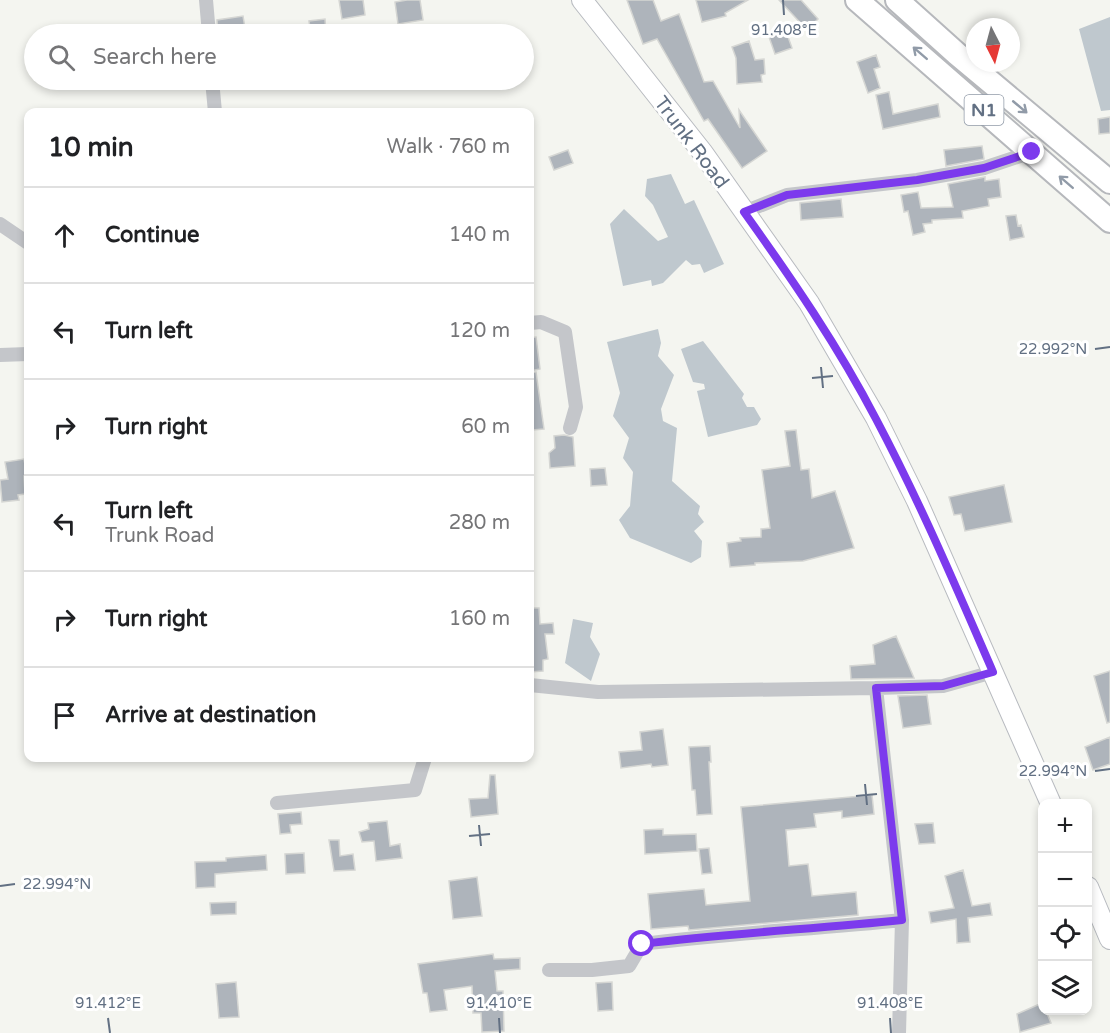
<!DOCTYPE html>
<html lang="en">
<head>
<meta charset="utf-8">
<style>
	:root { --surface:#fff; --page:#f6f6f6; --text:#202124; --muted:#757577; --line:#e0e0e0 }
	body { margin:0; font-family:"Varela Round",sans-serif; background:var(--page); color:var(--text) }
	.controls { position:absolute; right:18px; bottom:18px; display:grid; overflow:hidden; border-radius:12px; box-shadow:0 3px 9px #0003 }
	.controls button { width:54px; height:54px; display:grid; place-items:center; padding:0; border:0; border-bottom:2px solid var(--line); background:var(--surface); color:var(--text); font:30px sans-serif }
	.compass { position:absolute; left:966px; top:18px; width:54px; height:54px; border-radius:50%; background:var(--surface); box-shadow:0 3px 9px #0003; rotate:174deg }
	.stop { position:absolute; width:18px; height:18px; margin:-14px; border:4px solid #7c3aed; border-radius:50%; background:#fff }
	.stop.end { background:#7c3aed; border-color:#fff; box-shadow:0 2px 6px #0008 }
	.list { margin:0; padding:0; list-style:none }
	h2 { display:flex; justify-content:space-between; align-items:center; height:78px; margin:0; padding:0 24px; font-size:26px }
	h2 small { font-size:20px; font-weight:400; color:var(--muted) }
	.list li { display:grid; grid-template-columns:39px 1fr auto; gap:18px; align-items:center; box-sizing:border-box; height:96px; padding:0 24px; border-top:2px solid var(--line) }
	.list b { display:block; font-size:22px; white-space:nowrap }
	.list p { margin:0; font-size:20px; white-space:nowrap; color:var(--muted) }
	.list em { font-size:20px; font-style:normal; color:var(--muted) }
	.icon { flex:none; width:33px; height:33px; fill:none; stroke:currentColor; stroke-width:2; stroke-linecap:round; stroke-linejoin:round }
	.map { position:relative; flex:none; width:1110px; height:1033px; overflow:hidden }
	.search { position:absolute; background:var(--surface); box-shadow:0 3px 9px #0003; left:24px; top:24px; width:510px; height:66px; display:flex; align-items:center; gap:15px; box-sizing:border-box; padding:0 21px; border-radius:33px; color:var(--muted); font-size:22px }
	.panel { position:absolute; background:var(--surface); box-shadow:0 3px 9px #0003; left:24px; top:108px; width:510px; height:654px; border-radius:12px }
	.map>svg:first-child { display:block }
</style>
</head>
<body>
<div class="map">
<svg width="1110" height="1033" viewBox="0 0 1110 1033">
	<rect width="100%" height="100%" fill="#f4f5f0"/>
	<path fill="#bfc8ce" d="M1110,17v93l-9,1 -22,-82z
		M671,174l14,30 9,-4 30,64 -20,9 -4,-9 -8,1 -6,-5 -23,23 -11,3 -1,-6 -28,6 -13,-62 14,-15 34,32 10,-4 -15,-32 -8,-9 2,-17z
		M658,329l3,14 -3,13 16,19 -13,34 2,12 14,7 -5,53 28,25 -2,8 6,8 -10,9 8,10 -1,16 -10,6 -61,-25 -11,-18 11,-14 3,-34 -10,-14 6,-20 -16,-22 7,-23 -13,-51z
		M703,341l41,53 -2,4 5,9h7l7,12 -4,6 -49,12 -11,-46 8,-2 -1,-5 -11,-2 -12,-33z
		M573,619l20,4 -3,14 10,17 -9,27 -26,-18z"/>
	<path fill="#aeb4bb" stroke="#d5d6d3" stroke-width="1.5" d="M339,0h24l2,15 -23,4z
		M407,0h13l3,20 -25,4 -3,-22z
		M627,0h26l8,21 18,-7 25,68 9,-1 27,47 -1,-18 28,41 -25,17 -34,-49 -4,2 -47,-82 -14,5z
		M696,0h52l-23,13 1,3 -24,6z
		M779,0h22l17,19 -11,11z
		M243,16l3,18h-28l-1,-14z
		M325,19l1,15h-15l-2,-13z
		M786,31l6,17 -17,6 -6,-17z
		M749,41l6,19 9,-1 1,15 -4,1 1,7 -25,2 -1,-26 -4,-11z
		M876,55l4,12 -6,2 6,19 -12,5 -11,-31z
		M889,92l4,22 45,-10 2,13 -57,12 -7,-34z
		M1110,117v16l-11,1 -1,-15z
		M982,146l2,13 -38,7 -2,-16z
		M568,150l5,13 -19,7 -5,-13z
		M985,177v4l14,-2 2,18 -13,2 1,7 -27,5 1,7 -31,2v3l-9,1 2,8 -12,3 -5,-24 -4,1 -3,-17 17,-3 3,16 32,-1 -5,-23z
		M841,199l2,18 -42,3 -1,-17z
		M1016,215l2,11 3,-1 3,12 -14,3 -4,-24z
		M536,337l4,32 -10,2v-33z
		M536,372l8,57 -12,1 -2,-10v-47z
		M796,430l5,40 8,-1 3,29 23,-7 19,57 -51,13 -48,2v2l-25,2 -3,-24 14,-2 -1,-3 21,-1v-8l9,-1 -8,-58 28,-4 -5,-35z
		M564,435l9,2 2,29 -25,2 -1,-15 6,-5 -1,-12z
		M24,459l3,17h-3l1,18 -7,1 1,5 -17,2 -2,-22 8,-1 -3,-17z
		M605,468l2,17 -16,1 -1,-17z
		M1004,485l8,37 -47,9 -4,-17 -7,1 -5,-18z
		M530,608h9l1,16 13,-1 1,11h-9l3,25 -5,1v11l-13,1z
		M896,636l18,42 -63,1 -1,-13 25,-2 -2,-19z
		M1110,671v51l-3,1 -13,-47z
		M927,695l4,29 -28,4 -5,-32z
		M663,729l5,36 -16,2 -1,-3 -30,4 -2,-16 23,-2 -2,-18z
		M1110,737v27l-17,6 -8,-23z
		M710,746l1,16h-2l3,52 -15,1 -2,-25h-3l-3,-43z
		M490,775h5l3,39 -27,3 -2,-18 19,-1z
		M872,795l2,19 -32,4v-7l-28,3 2,13 -30,3 3,36 19,-2 4,32 44,-4 2,23 -169,15 -1,-4 -37,3 -3,-35 56,-5 2,16 44,-4 -9,-94z
		M301,812l1,12 -12,1 1,8 -11,1 -2,-20z
		M387,821l3,25 10,-2 2,14 -26,3 -2,-20 -12,1 -3,-10 10,-3 -1,-6z
		M933,823l2,20 -16,1 -4,-20z
		M663,829v6l33,-1 1,17 -52,3 -1,-24z
		M329,840h10l1,16 13,-2 2,16 -21,1z
		M709,848l3,25 -10,1 -3,-25z
		M304,853l1,20 -19,1 -1,-20z
		M266,855l1,15 -52,4v13l-19,1 -1,-26 31,-1v-3z
		M963,870l9,36 18,-3 2,12 -24,3 2,24 -13,1 -1,-24 -25,4 -2,-11 25,-4 -9,-32z
		M477,877l5,39 -29,3 -4,-38z
		M236,902v12l-25,1 -1,-12z
		M493,954l1,5 26,-1v11l-25,2 2,20h6l1,40 -22,1 -1,-19h-8l-1,-27 -28,4 3,20 -17,2 -3,-19h-4l-5,-29z
		M236,982l3,35 -20,1 -3,-34z
		M612,982l1,28 -15,1 -2,-28z
		M1042,1003v8h4l5,12 -31,9 -3,-18z"/>
	<g fill="none" stroke-linecap="round" stroke-linejoin="round">
		<g stroke="#b8bbc0" stroke-width="22">
			<path id="secondary" d="M582,0l121,153 106,150 67,115 41,83 134,303
				M1088,887l22,52"/>
		</g>
		<g stroke="#b6b8bc" stroke-width="26">
			<path id="trunk" d="M857,0l253,221
				M897,0l60,54 153,128"/>
		</g>
		<path stroke="#c4c6ca" stroke-width="14" d="M206,0l3,34
			M212,80l3,32
			M744,212l43,-17 130,-15 67,-12 48,-16
			M0,224l28,19
			M530,323l11,-1 24,10 11,75 -6,21
			M0,355l28,-1
			M530,685l68,7 278,-4
			M277,803l138,-13 10,-32
			M549,970h43l37,-4 13,-22c87,-11 174,-15 260,-24
			M899,1033l3,-113 -26,-232 67,-2 50,-14"/>
		<use href="#secondary" stroke="#fff" stroke-width="20"/>
		<use href="#trunk" stroke="#fff" stroke-width="22"/>
	</g>
	<defs><path id="oneway-shaft" d="M-6 0H5M1.5-3L5.5 0L1.5 3" fill="none" stroke-width="1.6" stroke-linecap="round" stroke-linejoin="round" transform="scale(1.5)"/></defs>
	<g stroke="#919ba8">
		<use href="#oneway-shaft" transform="translate(920 53) rotate(-139)"/>
		<use href="#oneway-shaft" transform="translate(1020 107) rotate(40)"/>
		<use href="#oneway-shaft" transform="translate(1066 182) rotate(-139)"/>
	</g>
	<g fill="none" stroke-linecap="round" stroke-linejoin="round">
		<path stroke="#7c3aed" stroke-width="8" d="M642,944c87,-11 174,-15 260,-24l-26,-232 67,-2 50,-14c-37,-85 -73,-170 -117,-253 -38,-73 -84,-140 -132,-207l43,-17 130,-15 67,-12 48,-16"/>
	</g>
	<path fill="none" stroke="#627083" stroke-width="2" d="M783,0l1,15M1095,349l15,-2M821,367l2,21M812,378l21,-2M1095,771l15,-2M865,784l2,21M856,796l21,-2M479,825l2,21M469,836l21,-2M0,886l15,-2M108,1018l2,15M499,1018l1,15M890,1018l1,15"/>
	<g text-anchor="middle" stroke-width="6" stroke-linejoin="round" paint-order="stroke">
		<rect fill="#fff" stroke="#919ba8" stroke-width="1.5" x="964.5" y="95" width="39" height="30" rx="4.5"/>
		<g font-size="18" font-weight="bold" fill="#627083">
			<text x="984" y="116">N1</text>
		</g>
		<g font-size="20" fill="#627083" stroke="#fff">
			<text transform="translate(692 142) rotate(53)" y="7">Trunk Road</text>
		</g>
	</g>
	<g font-size="15" text-anchor="middle" fill="#627083" stroke="#fff" stroke-width="6" stroke-linejoin="round" paint-order="stroke">
		<text x="784" y="35">91.408°E</text>
		<text x="1053" y="354">22.992°N</text>
		<text x="1053" y="776">22.994°N</text>
		<text x="57" y="889">22.994°N</text>
		<text x="108" y="1008">91.412°E</text>
		<text x="499" y="1008">91.410°E</text>
		<text x="890" y="1008">91.408°E</text>
	</g>
</svg>
<div class="controls">
<button>+</button>
<button>−</button>
<button><svg class="icon" aria-label="locate" viewBox="0 0 24 24"><circle cx="12" cy="12" r="6"/><path d="M12 2v4M12 18v4M2 12h4M18 12h4"/></svg></button>
<button><svg class="icon" aria-label="layers" viewBox="0 0 24 24"><path d="M12 4l9 5-9 5-9-5zM3 14l9 5 9-5"/></svg></button>
</div>
<svg class="compass" viewBox="-18 -18 36 36"><path d="M0-13l5 13h-10z" fill="#e53935"/><path d="M0 13l5-13h-10z" fill="#757577"/></svg>
<div class="stop" style="left:642px;top:944px"></div>
<div class="stop end" style="left:1032px;top:152px"></div>
<div class="search"><svg class="icon" aria-label="search" viewBox="0 0 24 24"><circle cx="10" cy="10" r="6"/><path d="M15 15l6 6"/></svg>Search here</div>
<section class="panel">
<h2>10 min<small>Walk · 760 m</small></h2>
<ul class="list">
<li><svg class="icon" aria-label="ahead" viewBox="0 0 24 24"><path d="M12 20V5M6 11l6-6 6 6"/></svg><div><b>Continue</b></div><em>140 m</em></li>
<li><svg class="icon" aria-label="left" viewBox="0 0 24 24"><path d="M17 20v-9H6M10 6l-5 5 5 5"/></svg><div><b>Turn left</b></div><em>120 m</em></li>
<li><svg class="icon" aria-label="right" viewBox="0 0 24 24"><path d="M7 20v-9h11M14 6l5 5-5 5"/></svg><div><b>Turn right</b></div><em>60 m</em></li>
<li><svg class="icon" aria-label="left" viewBox="0 0 24 24"><path d="M17 20v-9H6M10 6l-5 5 5 5"/></svg><div><b>Turn left</b><p>Trunk Road</p></div><em>280 m</em></li>
<li><svg class="icon" aria-label="right" viewBox="0 0 24 24"><path d="M7 20v-9h11M14 6l5 5-5 5"/></svg><div><b>Turn right</b></div><em>160 m</em></li>
<li><svg class="icon" aria-label="arrive" viewBox="0 0 24 24"><path d="M6 21V4h12l-3 4 3 4H6"/></svg><div><b>Arrive at destination</b></div></li>
</ul>
</section>
</div>
</body>
</html>
